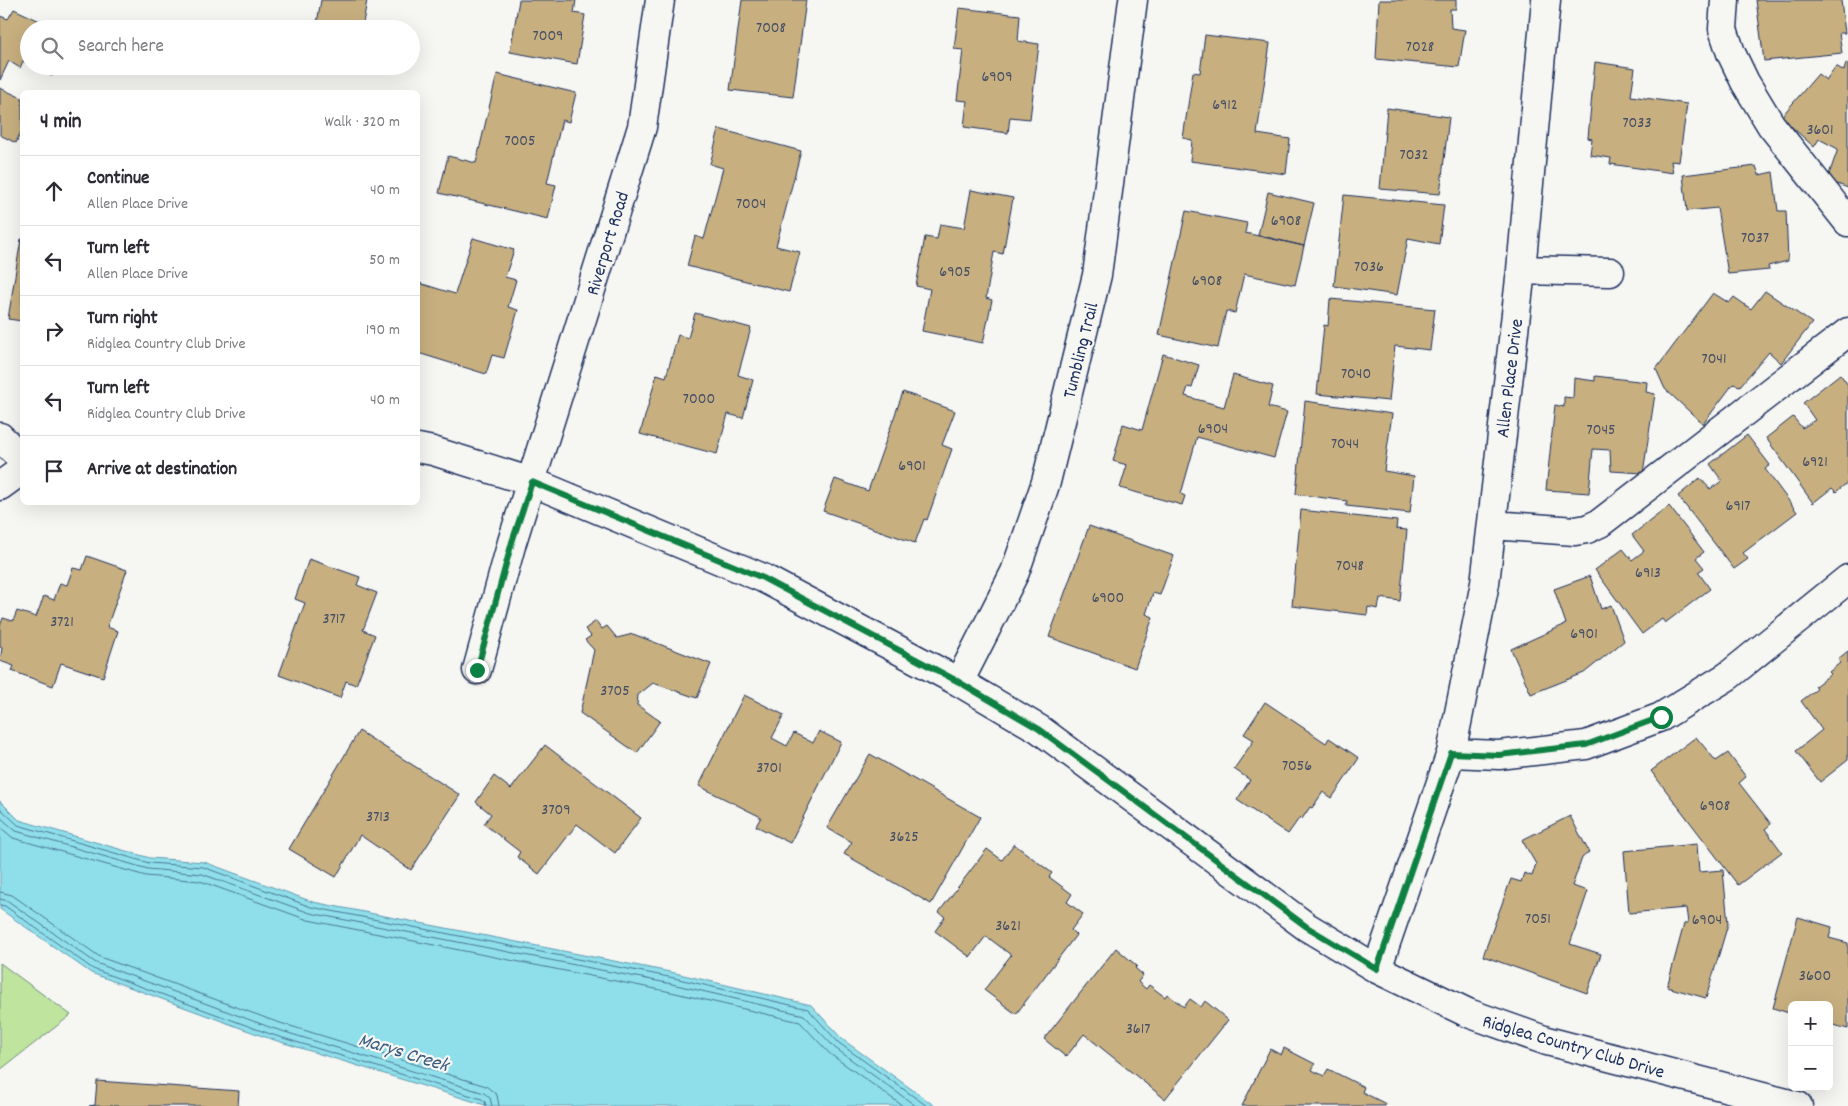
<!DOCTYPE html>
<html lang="en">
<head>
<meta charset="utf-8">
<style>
	:root { --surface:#fff; --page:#f7f7f7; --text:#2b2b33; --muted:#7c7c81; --line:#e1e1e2 }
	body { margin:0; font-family:Dekko,sans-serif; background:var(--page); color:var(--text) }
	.controls { position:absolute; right:15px; bottom:15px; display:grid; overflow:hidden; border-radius:8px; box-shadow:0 5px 20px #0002 }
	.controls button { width:45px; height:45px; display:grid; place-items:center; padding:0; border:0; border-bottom:1px solid var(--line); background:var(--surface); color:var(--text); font:25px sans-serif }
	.stop { position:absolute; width:15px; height:15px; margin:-11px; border:4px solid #0b8043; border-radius:50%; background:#fff }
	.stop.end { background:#0b8043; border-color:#fff; box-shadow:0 1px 5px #0008 }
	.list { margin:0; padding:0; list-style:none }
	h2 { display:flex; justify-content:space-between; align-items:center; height:65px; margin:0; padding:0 20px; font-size:21px }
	h2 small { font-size:16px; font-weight:400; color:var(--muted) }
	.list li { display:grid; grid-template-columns:32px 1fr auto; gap:15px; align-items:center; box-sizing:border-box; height:70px; padding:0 20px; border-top:1px solid var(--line) }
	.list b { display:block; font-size:19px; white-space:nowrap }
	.list p { margin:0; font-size:16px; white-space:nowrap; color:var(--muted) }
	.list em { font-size:16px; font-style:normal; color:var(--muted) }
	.icon { flex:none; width:28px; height:28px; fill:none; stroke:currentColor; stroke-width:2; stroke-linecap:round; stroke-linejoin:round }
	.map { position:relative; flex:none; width:1848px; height:1106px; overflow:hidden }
	.search { position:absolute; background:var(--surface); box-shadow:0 5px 20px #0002; left:20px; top:20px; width:400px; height:55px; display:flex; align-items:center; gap:12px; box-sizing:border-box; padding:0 18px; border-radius:28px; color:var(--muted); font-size:19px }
	.panel { position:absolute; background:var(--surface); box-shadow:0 5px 20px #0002; left:20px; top:90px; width:400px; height:415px; border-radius:8px }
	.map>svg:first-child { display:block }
</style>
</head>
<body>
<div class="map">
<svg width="1848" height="1106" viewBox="0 0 1848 1106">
	<rect width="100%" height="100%" fill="#f6f6f2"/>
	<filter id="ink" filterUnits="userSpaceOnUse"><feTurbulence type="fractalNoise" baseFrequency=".02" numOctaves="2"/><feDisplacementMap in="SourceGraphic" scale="10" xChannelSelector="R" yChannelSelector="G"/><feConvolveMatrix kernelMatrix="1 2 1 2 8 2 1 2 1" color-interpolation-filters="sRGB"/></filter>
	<g filter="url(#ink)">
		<path fill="#bfe49e" stroke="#6d8a7e" d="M0,963l71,52 -71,55z"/>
		<path fill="#8fdfea" stroke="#6199b2" d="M0,801l19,19 131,38 54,4 109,40 362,71 136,32 31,34 93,67h-447l-220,-68 -177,-65 -91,-64z"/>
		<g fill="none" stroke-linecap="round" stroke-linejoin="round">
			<path stroke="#497596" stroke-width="1" d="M0,808l18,17 131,38 54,4 108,40 363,71 134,31 31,34 88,63
				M0,817l16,14 132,38 54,5 108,39 362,71 132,31 31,33 81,58
				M0,827l13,11 133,38 54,5 108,39 363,72 129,30 30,32 73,52
				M0,892l12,3 88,62 174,64 212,65 11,9 2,11
				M0,899l8,2 88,62 176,65 212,65 6,5 2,8
				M0,905l5,1 88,63 177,65 212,65 3,3 1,4"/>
		</g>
		<path fill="#c7af7f" stroke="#1b2f5e" d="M321,0h46l-5,29h-11l-34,-6z
			M519,0h57l-2,13 11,2 -8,49 -67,-12z
			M742,0h64l-13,97 -63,-7z
			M1379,0h77v9h-6l1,19 14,2 -6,37 -83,-8z
			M1756,0h85l4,33h-6l3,20 -78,8z
			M959,8l61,7 -2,26 21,3 -9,75 -20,-2 -2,16 -44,-6 3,-26 -10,-1 6,-50 -9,-1z
			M14,9l43,20h-28v35l-6,-3 -3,7 -11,-7 -9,19v-64l8,3z
			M1205,35l65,8 -13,91 33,5 -4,35 -96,-13 2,-21 -9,-2 10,-66 7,1z
			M1595,62l40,6 -4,28 56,8 -8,58 -8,-1 2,12 -63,-9 1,-6 -21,-3 2,-16 -4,-1z
			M1846,63l2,1v124l-21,-8 11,-31 -19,-10 -5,8 -33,-30 37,-43 8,6 10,-14 8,5z
			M32,66h25l-5,10z
			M497,74l79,19 -7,29 -7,-2 -15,63 9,2 -8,34 -109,-26 9,-37 28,7z
			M0,88l22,10v31l-6,14 -16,-8z
			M1387,108l62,9 -9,77 -60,-5z
			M719,129l82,22 -25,95 24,6 -11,40 -102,-26 8,-30 9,3 19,-71 -13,-4z
			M1756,166l3,9 14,-3 5,39h8l2,50 -20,5 1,4 -41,4 -11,-66 -30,3 -4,-36z
			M971,190l42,8 -10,56 -9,-2 -8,46 6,2 -9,43 -61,-12 8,-42 -14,-3 9,-49 12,2 3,-15 24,4z
			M1268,192l46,11 -10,43 -46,-11z
			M1344,195l100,10 -5,39 -31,-6 -11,57 -63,-9z
			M1186,211l61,12 -2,10 59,13 -9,39 -51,-11 -9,39 -9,-2 -8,37 -59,-13z
			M473,238l41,12 -9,27 11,3 -8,27 10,3 -14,48 -12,-3 -6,19 -68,-21 1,-70 36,11z
			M21,239h1v82l-14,-2z
			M1765,291l47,32 -31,40 -12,-11 -29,34 -7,-2 -30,40 -38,-35 -9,-20 57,-76 16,10 5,-6 17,12z
			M1330,299l105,10 -5,41 -35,-4 -6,55 -72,-7 7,-69 4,1z
			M695,313l56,15 -13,47 15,5 -10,38 -15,-4 -11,40 -77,-20 17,-60 9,3 12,-42 10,3z
			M1163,354l36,11 -7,23 -4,-1 -3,9 39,11 9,-32 40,11 -5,21 19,5 -13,46 -77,-21 -16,57 4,2 -3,9 -62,-17 7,-23 -14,-4 10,-37 19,6z
			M1840,374l8,11v97l-12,10 -4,-4 -19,15 -47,-65 27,-21 9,11 13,-8 -12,-17z
			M1595,376l52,6 -1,10 9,2 -12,79 -32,-2 -1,-21 -17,-1 -4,44 -43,-3 9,-85 9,2v-10l9,1 1,-20 21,3z
			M903,392l52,19 -13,34 10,4 -25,71 -3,-1 -9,24 -92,-32 12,-32 33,12z
			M1305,401l87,13 -8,57 30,5 -4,37 -64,-7 1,-5 -51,-7z
			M1747,435l23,30 -5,4 32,43 -54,41 5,6 -14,10 -56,-73 22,-18 10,11 12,-8 -12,-17z
			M1669,506l35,46 -8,6 8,10 -6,4 12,17 -45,34 -3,-4 -20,15 -47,-64 28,-21 9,11 12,-9 -12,-16z
			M1301,510l96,11 -1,8 11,1 -7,71 -20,-3 -2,11 -10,-2 -1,8 -75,-9z
			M1089,526l85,30 -14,39 -7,-2 -7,21 7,3 -18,51 -86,-31z
			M87,556l40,14 -20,57 11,4 -15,46 -42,-14 -8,23 -41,-15 2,-5 -14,-5 2,-13 -2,-1v-21l3,-8 10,3 4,-10 19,6 8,-21 10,4 6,-17 7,2 6,-17 9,2z
			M309,559l51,18 -3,8 20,8 -14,37 12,5 -19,50 -10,-4 -6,17 -61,-23 26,-72 -10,-4z
			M1590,576l11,33 10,-4 13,36 -40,32 -53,21 -20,-45 55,-25 -12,-35z
			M596,621l6,8 5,-3 10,12 16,-4 78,30 -14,34 -44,-15 -15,12 -1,10 23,16 -23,32 -57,-40 14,-63 -9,-10 6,-4 -6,-7z
			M1848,651v109l-28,22 -24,-31 26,-21 -21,-29 16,-12 -2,-3 16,-12 -2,-2 11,-9 -2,-4z
			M744,695l40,20 -12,23 15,8 7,-13 19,10 6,-12 22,11 -51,101 -34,-17 5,-9 -62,-31z
			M1265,702l61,41 3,-5 30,20 -27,40 -9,-6 -11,16 -2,-1 -8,12 -2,-2 -12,17 -51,-34 13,-20 -16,-11 20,-29 -10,-6z
			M359,731l101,64 -49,75 -51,-35 -24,42 -47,-28z
			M1696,737l20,24 12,-8 18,24 -7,6 32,41 -6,5 17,23 -44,33 -87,-114z
			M545,745l96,73 -26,35 -38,-29 -38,50 -22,-17 3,-5 -36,-28 7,-10 -15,-12 18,-26 17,13z
			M870,754l110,63 -49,87 -87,-50 8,-12 -25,-14z
			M1570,816l19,36 -7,6 -10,28 16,5 -18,53 31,10 -14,39 -104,-37 28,-77 10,3 3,-9 8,3 4,-12 -14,-24z
			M1014,844l38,29 -3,4 23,17 -5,8 16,12 -12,16 5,5 -60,79 -32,-24 27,-35 -25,-19 -16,21 -35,-26 10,-14 -6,-5 48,-63 15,11z
			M1697,844l2,28 24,-2 5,54 -22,74 -39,-11 17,-63 4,-1 -2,-15 -57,5 -5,-62z
			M1798,917l34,10 -3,11 19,5v86l-19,-5v-19h-37v9l-19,-6z
			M1116,948l21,18 -2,2 8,7 -5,7 8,7 3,-4 16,12 2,-3 17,13 6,-8 11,8 4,-6 23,19 -63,79 -81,-65 -18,23 -22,-18z
			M1284,1048l31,16 -3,6 12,6 4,-7 36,18 -2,5 24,12 -1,2h-143l28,-57 11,6z
			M97,1081l142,10 -1,15h-149l6,-1z"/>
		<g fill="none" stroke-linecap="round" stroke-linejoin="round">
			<g stroke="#1b2f5e" stroke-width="31">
				<path id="minor" d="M1725,0l-2,29 8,24 14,29 26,43 77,97
					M1521,270l89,2
					M0,437l22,22
					M418,448l15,3 99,31 231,96 196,104 80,47 268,198 70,42 91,44 79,28 251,65
					M0,486l22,-16
					M1492,525l83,6 12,-2 13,-6 248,-191
					M477,670l35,-128 130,-415 18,-127
					M959,682l56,-110 31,-90 51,-207 36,-275
					M1451,753l48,2 87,-10 75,-28 67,-41 120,-97
					M1377,969l74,-216 34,-170 36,-313 25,-270"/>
			</g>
			<use href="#minor" stroke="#f6f6f2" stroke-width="28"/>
		</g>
	</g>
	<g fill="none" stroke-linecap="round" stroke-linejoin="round" filter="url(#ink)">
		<path stroke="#0b8043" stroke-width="6" d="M477,670l35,-128 20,-60 231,96 196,104 80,47 268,198 70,42 74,-216 48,2 87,-10 75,-28"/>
	</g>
	<g text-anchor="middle" stroke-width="4.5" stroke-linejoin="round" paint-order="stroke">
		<g font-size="16" fill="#464f66">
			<text x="771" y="32">7008</text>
			<text x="548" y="40">7009</text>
			<text x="1420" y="51">7028</text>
			<text x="997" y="81">6909</text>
			<text x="1225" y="109">6912</text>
			<text x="1637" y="127">7033</text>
			<text x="1820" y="134">3601</text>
			<text x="520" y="145">7005</text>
			<text x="1414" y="159">7032</text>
			<text x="751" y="208">7004</text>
			<text x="1286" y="225">6908</text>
			<text x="1755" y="242">7037</text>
			<text x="1369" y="271">7036</text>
			<text x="955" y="276">6905</text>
			<text x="1207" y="285">6908</text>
			<text x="1714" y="363">7041</text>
			<text x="1356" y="378">7040</text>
			<text x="699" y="403">7000</text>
			<text x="1213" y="433">6904</text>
			<text x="1601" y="434">7045</text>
			<text x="1345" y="448">7044</text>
			<text x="1815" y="466">6921</text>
			<text x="912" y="470">6901</text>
			<text x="1738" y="510">6917</text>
			<text x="1350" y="570">7048</text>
			<text x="1648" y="577">6913</text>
			<text x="1108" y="602">6900</text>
			<text x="334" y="623">3717</text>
			<text x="62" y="626">3721</text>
			<text x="1584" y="638">6901</text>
			<text x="615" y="695">3705</text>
			<text x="1297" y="770">7056</text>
			<text x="769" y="772">3701</text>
			<text x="1715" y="810">6908</text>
			<text x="556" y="814">3709</text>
			<text x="378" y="821">3713</text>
			<text x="904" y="841">3625</text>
			<text x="1538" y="923">7051</text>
			<text x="1707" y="924">6904</text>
			<text x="1008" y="930">3621</text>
			<text x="1815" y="980">3600</text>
			<text x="1138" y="1033">3617</text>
		</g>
		<g font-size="19" fill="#1b2f5e" stroke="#f6f6f2">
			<text transform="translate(606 243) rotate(-73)" y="7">Riverport Road</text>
			<text transform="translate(1079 350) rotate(-76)" y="7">Tumbling Trail</text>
			<text transform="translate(1508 378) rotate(-83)" y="7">Allen Place Drive</text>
			<text transform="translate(1574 1045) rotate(16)" y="7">Ridglea Country Club Drive</text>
		</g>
		<g font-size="20" font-style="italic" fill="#385b81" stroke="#f6f6f2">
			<text transform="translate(404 1051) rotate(17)" y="7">Marys Creek</text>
		</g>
	</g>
</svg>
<div class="controls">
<button>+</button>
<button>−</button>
</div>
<div class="stop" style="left:1661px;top:717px"></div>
<div class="stop end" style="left:477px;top:670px"></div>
<div class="search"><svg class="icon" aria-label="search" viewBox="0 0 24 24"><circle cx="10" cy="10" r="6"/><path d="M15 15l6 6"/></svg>Search here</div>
<section class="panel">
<h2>4 min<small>Walk · 320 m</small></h2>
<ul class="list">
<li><svg class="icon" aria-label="ahead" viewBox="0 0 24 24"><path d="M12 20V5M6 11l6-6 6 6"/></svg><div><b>Continue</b><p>Allen Place Drive</p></div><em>40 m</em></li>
<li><svg class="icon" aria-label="left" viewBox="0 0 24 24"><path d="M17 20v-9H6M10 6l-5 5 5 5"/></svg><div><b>Turn left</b><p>Allen Place Drive</p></div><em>50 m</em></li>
<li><svg class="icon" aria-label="right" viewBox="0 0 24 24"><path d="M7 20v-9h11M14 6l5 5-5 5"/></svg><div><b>Turn right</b><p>Ridglea Country Club Drive</p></div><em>190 m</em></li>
<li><svg class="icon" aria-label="left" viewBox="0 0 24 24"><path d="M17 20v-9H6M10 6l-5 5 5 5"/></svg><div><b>Turn left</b><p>Ridglea Country Club Drive</p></div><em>40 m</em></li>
<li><svg class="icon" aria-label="arrive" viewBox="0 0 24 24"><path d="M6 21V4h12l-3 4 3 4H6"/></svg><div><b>Arrive at destination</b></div></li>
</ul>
</section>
</div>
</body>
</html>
